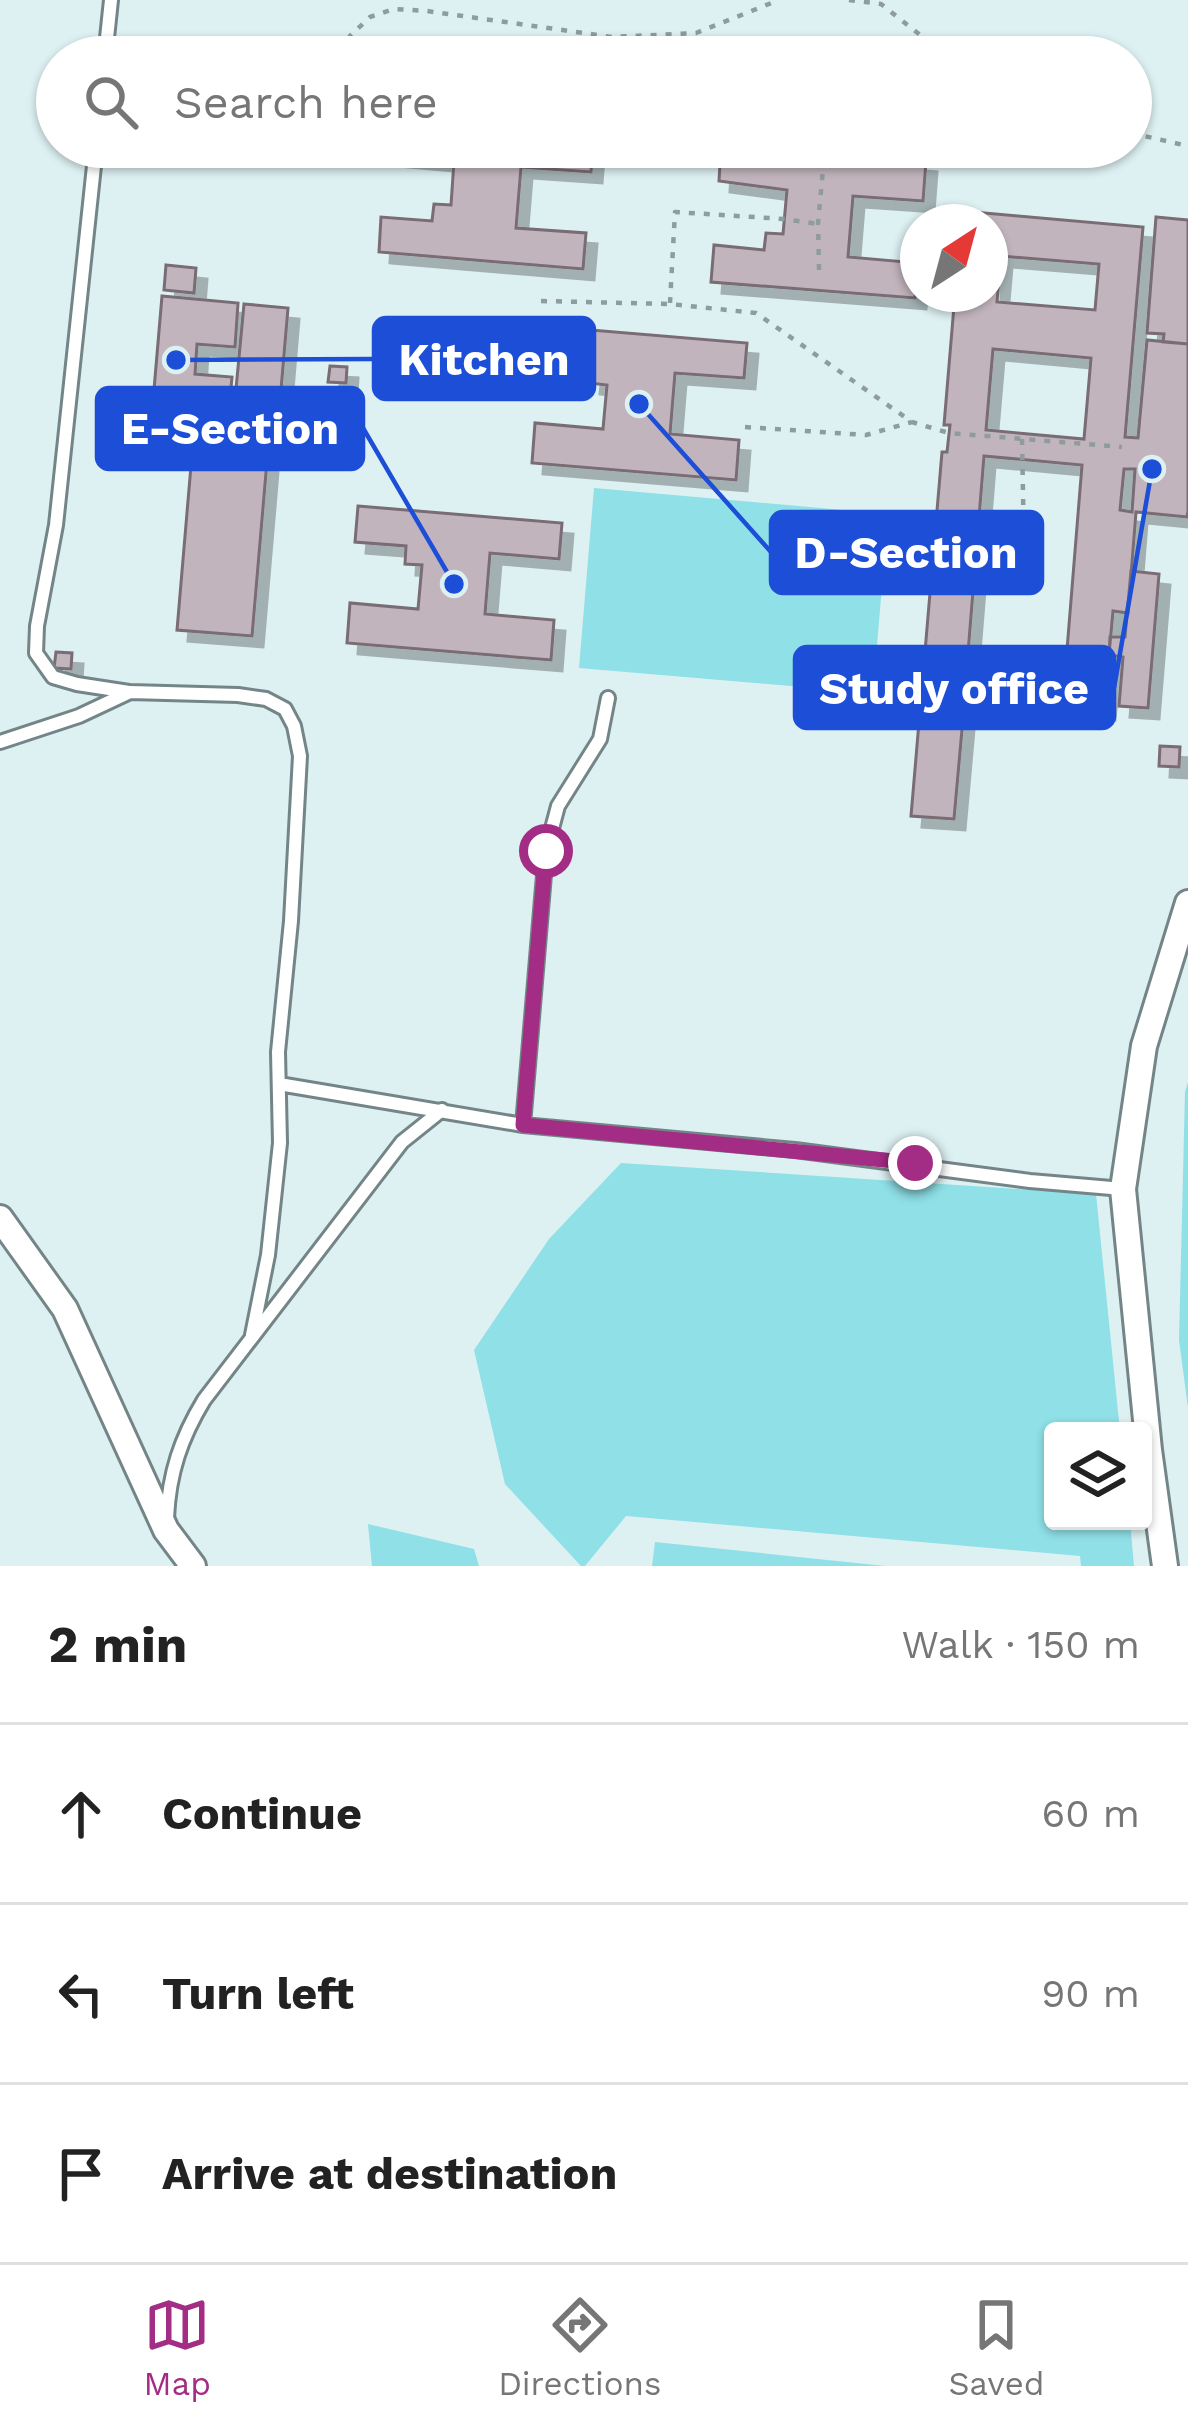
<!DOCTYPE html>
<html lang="en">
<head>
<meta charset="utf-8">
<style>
	:root { --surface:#fff; --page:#f6f6f6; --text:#222; --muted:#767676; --line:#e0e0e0; --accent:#a32c84 }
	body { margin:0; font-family:"Work Sans",sans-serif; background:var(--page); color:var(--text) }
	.controls { position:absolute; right:36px; bottom:36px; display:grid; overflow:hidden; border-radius:12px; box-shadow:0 3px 9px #0004 }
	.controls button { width:108px; height:108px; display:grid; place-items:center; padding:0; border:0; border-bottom:3px solid var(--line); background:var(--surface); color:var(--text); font:60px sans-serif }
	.compass { position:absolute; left:900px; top:204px; width:108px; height:108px; border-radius:50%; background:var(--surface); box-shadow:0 3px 9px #0004; rotate:36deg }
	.stop { position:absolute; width:36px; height:36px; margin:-27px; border:9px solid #a32c84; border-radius:50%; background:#fff }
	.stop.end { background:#a32c84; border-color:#fff; box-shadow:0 3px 12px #0008 }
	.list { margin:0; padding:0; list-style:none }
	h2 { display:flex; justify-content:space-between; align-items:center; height:156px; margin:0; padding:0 48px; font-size:51px }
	h2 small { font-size:39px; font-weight:400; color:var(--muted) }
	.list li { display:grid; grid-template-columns:78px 1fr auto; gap:36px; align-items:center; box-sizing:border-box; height:180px; padding:0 48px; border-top:3px solid var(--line) }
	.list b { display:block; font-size:45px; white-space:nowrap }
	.list em { font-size:39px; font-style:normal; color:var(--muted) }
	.icon { flex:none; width:66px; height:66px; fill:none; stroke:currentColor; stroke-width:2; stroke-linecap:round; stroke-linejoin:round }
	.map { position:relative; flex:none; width:1188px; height:1566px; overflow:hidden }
	.search { position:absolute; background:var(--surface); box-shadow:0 3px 9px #0004; left:36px; right:36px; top:36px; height:132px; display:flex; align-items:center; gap:30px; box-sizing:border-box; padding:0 42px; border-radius:66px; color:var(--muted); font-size:45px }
	.sheet { height:696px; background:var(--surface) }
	nav { display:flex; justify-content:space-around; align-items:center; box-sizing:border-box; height:168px; border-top:3px solid var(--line); background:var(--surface); font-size:33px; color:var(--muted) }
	nav a { display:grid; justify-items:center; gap:6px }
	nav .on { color:var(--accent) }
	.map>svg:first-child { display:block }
</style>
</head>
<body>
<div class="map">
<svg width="1188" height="1566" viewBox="0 0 1188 1566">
	<defs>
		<filter id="shadow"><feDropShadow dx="11" dy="11" stdDeviation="0" flood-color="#0004"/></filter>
	</defs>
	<rect width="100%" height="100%" fill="#ddf0f2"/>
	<path fill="#8fe0e7" d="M594,488l294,26 -15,179 -294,-25z
		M1188,1082v326l-9,-68 6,-248z
		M621,1163l475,31 24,237h-67v90h77l4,45h-53l-1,-10 -454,-40 -41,50h-4l-76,-82 -31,-134 75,-111z
		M368,1524l106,25 5,17h-107z
		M655,1542l230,24h-233z"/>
	<path fill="#c2b4bc" stroke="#796c74" stroke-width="3" fill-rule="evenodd" filter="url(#shadow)" d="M387,147h206l-2,25 -70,-5 -5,61 70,5 -3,36 -204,-17 2,-35 51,4 2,-17 17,1 3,-44 -68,-6z
		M721,147h31l174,14 -3,40 -70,-5 -5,61 70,6 -3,35 -204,-16 3,-37 50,5 2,-17 17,1 4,-44 -68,-9z
		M962,211l181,16 -18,210 13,1 9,-98 41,4v167l-1,6 -51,-5 -8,101 -15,-2 -9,98 -139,-13 -11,123 -43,-3 31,-364h5l3,-27h-6l11,-131h35v-72h-29zM1001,256l98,8 -4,46 -98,-8zM993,349l98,9 -7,81 -98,-9zM984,456l98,9 -16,197 -98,-9zM1124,469h11l-3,43 -12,-2z
		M1156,217l32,3v124l-25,-2 1,-8 -17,-1z
		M166,265l30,3 -2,25 -30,-3z
		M162,296l76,7 -3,44 -38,-3 -2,30 37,3 -4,43 -76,-7z
		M244,304l44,4 -10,117 -45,-4z
		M543,326l204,17 -3,35 -69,-5 -5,61 69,6 -3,40 -204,-17 3,-40 68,6 4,-44 -18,-2 2,-17 -51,-4z
		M330,366l17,1 -1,16 -18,-1z
		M192,454l75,7 -15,175 -75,-6z
		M358,506l204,17 -3,36 -69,-6 -5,61 69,6 -3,40 -204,-17 3,-40 68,6 4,-44 -17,-1 1,-18 -51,-4z
		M1131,571l28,3 -11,134 -29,-2 4,-49 -14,-2 1,-18h15z
		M56,652l16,1 -1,16 -17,-1z
		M1160,746l20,1 -1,20 -20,-1z"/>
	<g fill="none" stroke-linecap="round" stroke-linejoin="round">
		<g stroke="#748587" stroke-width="18">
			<path id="lane" d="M105,57l6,-57
				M96,147l-40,378 -19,101 -1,27 17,24 24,7 52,8
				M0,742l79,-26 51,-24 108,3 28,4 19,10 9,17 6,30 -9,165 -13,131 2,91 -12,112 -16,80
				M279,1084l244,41 272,25 235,31 93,8
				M523,1125l23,-274 12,-45 42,-67 8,-41
				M167,1518c2,-45 14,-80 37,-118l198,-258 40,-32"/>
		</g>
		<g stroke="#748587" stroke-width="30">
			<path id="street" d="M0,1218l65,91 101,221 27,36
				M1165,1566l-16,-116 -26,-261 21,-143 44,-143"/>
		</g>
		<path stroke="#8e9c9d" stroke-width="4.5" stroke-dasharray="6 9" stroke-linecap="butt" d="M849,0l32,4 67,53
			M339,51l11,-15 20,-19 24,-8 33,2 185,26 84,-4 83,-33
			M1131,133l57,13
			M819,270l-1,-46 7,-77
			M541,301l129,3 86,9 156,109 37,11 173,14
			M670,303l5,-91 109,7 34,5
			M745,427l121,8 46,-13
			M1022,439l2,108"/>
		<use href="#lane" stroke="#fff" stroke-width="12"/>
		<use href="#street" stroke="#fff" stroke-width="24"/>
	</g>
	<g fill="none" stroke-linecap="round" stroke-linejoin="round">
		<path stroke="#a32c84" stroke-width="15" d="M546,851l-23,274 392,38"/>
	</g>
	<path fill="none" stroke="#1d4ed8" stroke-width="4.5" d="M176 360L374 359M454 584L363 428M639 404L771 552M1152 469L1114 688"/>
	<g fill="#1d4ed8" stroke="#ddf0f2" stroke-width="4.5">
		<circle cx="176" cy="360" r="12"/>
		<circle cx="454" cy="584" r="12"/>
		<circle cx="639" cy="404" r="12"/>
		<circle cx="1152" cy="469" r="12"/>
	</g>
	<g fill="#1d4ed8" stroke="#1d4ed8" stroke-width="4.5">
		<rect x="374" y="318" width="220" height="81" rx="12"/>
		<rect x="97" y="388" width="266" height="81" rx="12"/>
		<rect x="771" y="512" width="271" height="81" rx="12"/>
		<rect x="795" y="647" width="319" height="81" rx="12"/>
	</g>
	<g font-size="45" text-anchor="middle" font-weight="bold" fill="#fff">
		<text x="484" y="375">Kitchen</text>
		<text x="230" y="444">E-Section</text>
		<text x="906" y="568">D-Section</text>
		<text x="954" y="704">Study office</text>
	</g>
</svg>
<div class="controls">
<button><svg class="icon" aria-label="layers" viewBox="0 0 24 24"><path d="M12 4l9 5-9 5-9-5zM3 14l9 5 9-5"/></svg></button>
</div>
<svg class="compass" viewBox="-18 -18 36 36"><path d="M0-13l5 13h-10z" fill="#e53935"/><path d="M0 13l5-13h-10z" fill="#767676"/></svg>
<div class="stop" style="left:546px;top:851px"></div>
<div class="stop end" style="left:915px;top:1163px"></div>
<div class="search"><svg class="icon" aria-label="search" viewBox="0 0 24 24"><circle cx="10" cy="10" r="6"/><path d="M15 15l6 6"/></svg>Search here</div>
</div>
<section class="sheet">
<h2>2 min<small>Walk · 150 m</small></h2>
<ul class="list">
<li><svg class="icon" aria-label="ahead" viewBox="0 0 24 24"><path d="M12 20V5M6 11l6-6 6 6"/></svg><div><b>Continue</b></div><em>60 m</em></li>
<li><svg class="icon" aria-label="left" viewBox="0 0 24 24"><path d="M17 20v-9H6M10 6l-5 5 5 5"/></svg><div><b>Turn left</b></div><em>90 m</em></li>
<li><svg class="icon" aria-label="arrive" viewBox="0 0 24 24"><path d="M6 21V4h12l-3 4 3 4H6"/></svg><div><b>Arrive at destination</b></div></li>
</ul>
</section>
<nav>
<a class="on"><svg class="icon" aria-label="map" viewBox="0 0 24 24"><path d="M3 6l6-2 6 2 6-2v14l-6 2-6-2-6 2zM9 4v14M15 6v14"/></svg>Map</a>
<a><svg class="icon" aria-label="directions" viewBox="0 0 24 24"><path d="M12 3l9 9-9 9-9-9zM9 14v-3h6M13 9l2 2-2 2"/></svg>Directions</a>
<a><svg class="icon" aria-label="saved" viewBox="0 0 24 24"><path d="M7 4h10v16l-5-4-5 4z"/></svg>Saved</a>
</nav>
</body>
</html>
